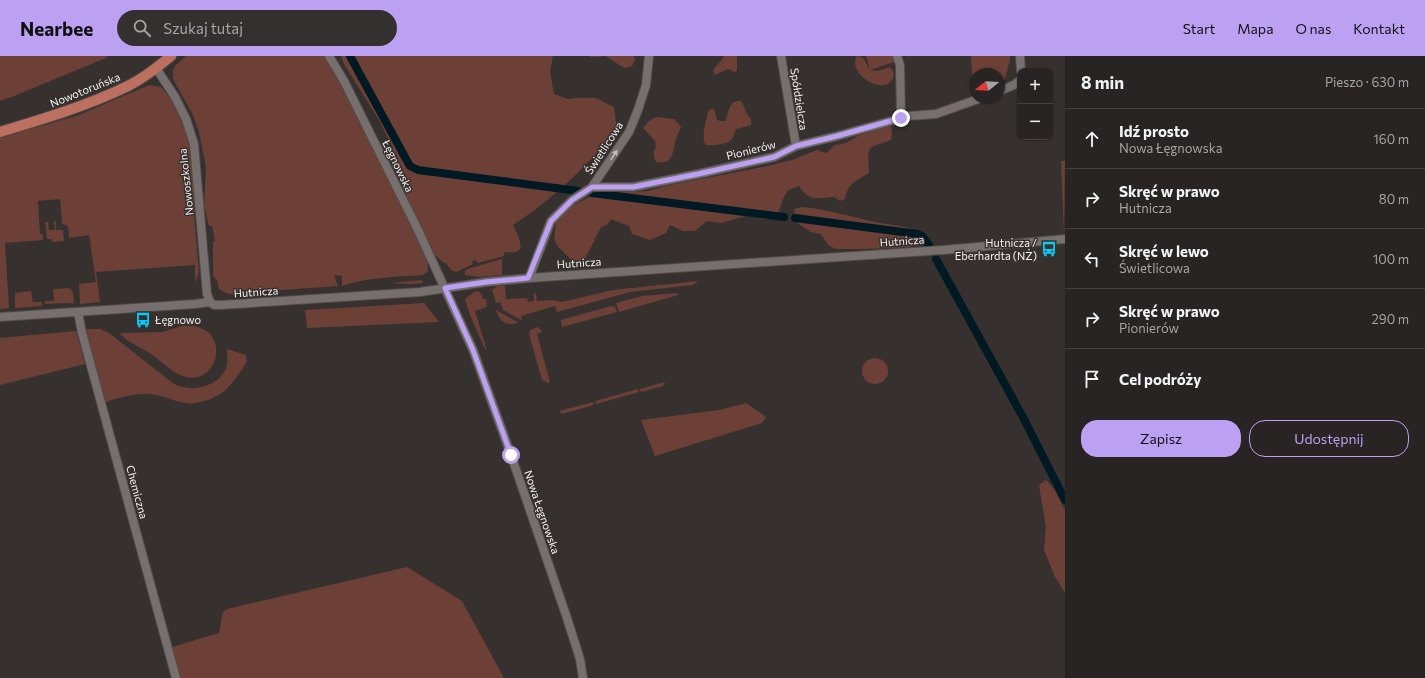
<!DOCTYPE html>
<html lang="pl">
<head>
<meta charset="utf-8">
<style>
	:root { --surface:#282423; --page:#343030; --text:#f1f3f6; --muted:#a5a4a6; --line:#444141; --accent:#bca0f2 }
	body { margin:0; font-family:Commissioner,sans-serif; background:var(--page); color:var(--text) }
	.controls { position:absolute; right:12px; top:12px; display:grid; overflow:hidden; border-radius:8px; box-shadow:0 1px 3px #0004 }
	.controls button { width:36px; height:36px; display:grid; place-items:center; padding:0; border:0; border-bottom:1px solid var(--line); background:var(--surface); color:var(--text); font:20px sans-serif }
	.compass { position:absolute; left:969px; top:12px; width:36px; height:36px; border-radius:50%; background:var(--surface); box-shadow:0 1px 3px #0004; rotate:252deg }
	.stop { position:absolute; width:12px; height:12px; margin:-9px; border:3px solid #bca0f2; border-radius:50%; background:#fff }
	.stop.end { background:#bca0f2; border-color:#fff; box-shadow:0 1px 4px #0008 }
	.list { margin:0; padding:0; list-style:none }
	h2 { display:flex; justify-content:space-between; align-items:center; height:52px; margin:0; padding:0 16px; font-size:17px }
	h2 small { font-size:13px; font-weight:400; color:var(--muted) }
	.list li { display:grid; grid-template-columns:26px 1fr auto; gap:12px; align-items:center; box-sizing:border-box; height:60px; padding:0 16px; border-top:1px solid var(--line) }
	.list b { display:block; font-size:15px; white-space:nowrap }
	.list p { margin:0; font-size:13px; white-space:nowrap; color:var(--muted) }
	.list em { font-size:13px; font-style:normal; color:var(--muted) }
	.actions { display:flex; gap:8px; padding:12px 16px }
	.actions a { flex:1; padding:9px 0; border:1px solid var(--accent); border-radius:16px; text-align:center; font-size:14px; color:var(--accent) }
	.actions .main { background:var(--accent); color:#111 }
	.icon { flex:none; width:22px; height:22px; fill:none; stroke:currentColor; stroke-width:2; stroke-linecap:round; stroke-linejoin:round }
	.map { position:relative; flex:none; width:1065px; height:622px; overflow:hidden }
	header { display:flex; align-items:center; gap:24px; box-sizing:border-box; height:56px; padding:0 20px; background:var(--accent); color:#111 }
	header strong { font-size:19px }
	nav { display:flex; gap:22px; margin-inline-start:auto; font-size:14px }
	.search { width:280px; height:36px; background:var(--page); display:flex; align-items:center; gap:10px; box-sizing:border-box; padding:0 14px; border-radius:22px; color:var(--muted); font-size:15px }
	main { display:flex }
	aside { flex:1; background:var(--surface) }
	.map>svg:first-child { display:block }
</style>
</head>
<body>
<header>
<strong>Nearbee</strong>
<div class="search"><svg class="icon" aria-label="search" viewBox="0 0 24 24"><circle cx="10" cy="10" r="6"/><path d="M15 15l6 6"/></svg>Szukaj tutaj</div>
<nav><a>Start</a><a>Mapa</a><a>O nas</a><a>Kontakt</a></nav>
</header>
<main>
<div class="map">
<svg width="1065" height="622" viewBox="0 0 1065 622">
	<rect width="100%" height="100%" fill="#36302f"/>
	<path fill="#6c4037" d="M0,0h107l-1,2 -92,38 -14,5z
		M186,0h138c42,63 71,135 103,203l1,12 -5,4c-28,2 -54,2 -81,11v-10l-8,-1 4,11 -110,8 -9,-5 -2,-8 -4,-6v-33l2,-1 -3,-15h-3l-5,-21 2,-37 -7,-36 -7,-19 -19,-34v-9l2,-4z
		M341,0h212l-3,15 4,23 14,5 11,-1h17l18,9 3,23c-30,36 -65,70 -104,95l6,13 2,10c-4,5 -10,5 -16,4l-1,4 -26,7 -2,-3 -4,1 1,3 -17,8 -5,-2 -5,-7h-2l-9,-8 -40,-81v-2l-3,-5 1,-19 -14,-28 -34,-54z
		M589,0h45l1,4 -3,6 -7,2c-6,-2 -16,-11 -20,-12 -6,0 -9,3 -16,0z
		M724,0h13v14l-2,2 -7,-3 -13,6 -2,-4c2,-6 9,-9 11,-15z
		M857,0c8,0 9,8 13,14l-4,-14h29l2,5 -27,9 8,1 12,-4c3,3 5,6 3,11 -8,19 -47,-4 -36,-22z
		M971,0h39v4l-6,22 -5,2v-10h-24v17l-2,-2z
		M149,29l12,2c32,35 32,82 36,126l-3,3 5,57 -4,10v-18l-99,7 4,30 -20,2 -1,-20 17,-2 -7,-47 -20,3 -1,-11 -2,-2 -4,-1 -2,-25 -22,2 2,33h3v6l-38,3 4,65 -9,1v-171l79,-23z
		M737,45h4c4,6 5,13 10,18v6l-15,4c-1,3 -2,7 -4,10 -4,6 -18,6 -26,6 -6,-7 1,-25 2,-34l3,-2h3l3,11 4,1h4c4,-7 3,-18 12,-20z
		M656,61l18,2 7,8c-1,4 -4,7 -5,12 -4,12 -1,26 -20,23 -3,-6 -3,-10 0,-15l-1,-6 -12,-13 6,-7z
		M891,70l1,7 -1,7 -20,7 -3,7 1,19c-13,8 -21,10 -24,26l-5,2 -6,-4c-17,1 -25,5 -35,-11l-11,4 -5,9 -4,12 -6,8h-10l-17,-3 -25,7 -14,-2 -12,10h-12l-13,-6 -4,8 -16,7 -18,-6 -3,-8 -18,-7 -4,6 -6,2 -16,32 -9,5 -18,-17 -4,-8 2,-17 12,-14 33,-17 24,1 23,-1 22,-6 93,-18 29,-7 25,-10 9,3 9,-8 11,-2 15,-9z
		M1061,105h4l-1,73z
		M802,151c25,2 49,10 73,15 17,4 33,3 48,12l-2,11 -12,2 -42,2h-31l-8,-4 -7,-11 -10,-2 -14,-9 -3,-14z
		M54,165h2v9h7l1,11 -12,1v-3h-5l-2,-17h3l1,8h6z
		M502,203v16l-23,2 -14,-2v-4l2,-2z
		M422,224l1,3 -12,1 -21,-1z
		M698,225l-5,4 -63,7 -73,20 -2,-6 -34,10 1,4h-1l-18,-10 -3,-8 -4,1 -4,-13 5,-4 8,-1 1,14 21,-1 1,4 6,-1v-8l2,1 1,7 16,-1 9,2 51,-12z
		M69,232l4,4 1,12 -2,-1 -27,1v-3h9l-1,-12z
		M31,235l2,11h9v4l-27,2v-15z
		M476,235l4,1 3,7h3l1,8 -12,4 15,50 -3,-11 -2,-1 -15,-34 -5,-15 1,-2z
		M677,237l1,2 -59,17 -3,-9 26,-7z
		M424,247l15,19 -132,6 -2,-18z
		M611,250l4,1 2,5 -55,15 -1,-7z
		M496,254l21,12 1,1c-12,3 -18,-1 -22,-13z
		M181,270c56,-6 38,69 -3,48 -10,-5 -18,-14 -27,-20 -11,-7 -22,-11 -31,-20l2,-1 41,-1z
		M538,271l4,5 -5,2 13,48 -2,1 -6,-3 -13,-46 1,-4z
		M85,273h15l9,4 65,51c18,9 47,3 53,-19 1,-5 0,-11 0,-16l19,6 1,6c-4,8 -17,26 -24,31 -9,7 -27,13 -38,11 -12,-2 -23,-8 -35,-9 -16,-1 -31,4 -45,8z
		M76,275l9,33 -85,21v-47z
		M862 315a13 13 0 1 1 26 0a13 13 0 1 1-26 0Z
		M665,326l-2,4 -22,6 -1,-3z
		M638,333l1,3 -43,12 -1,-3z
		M593,346l1,3 -32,9 -3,-3z
		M746,347l20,14 -4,6 -107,33 -14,-36 78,-10z
		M1046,424l8,9 11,21v83l-10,-16 -11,-27 2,-23 -7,-42z
		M407,511l55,34 42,77h-323l-9,-31 47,-14 4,-21 4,-3z"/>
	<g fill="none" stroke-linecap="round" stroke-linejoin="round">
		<path stroke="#001922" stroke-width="8" d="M350,0l56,103 4,7 8,4 160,21
			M592,137l192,24
			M795,162l123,16 4,2 7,9
			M936,203l88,160 41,81"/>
		<g stroke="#514c4b" stroke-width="10">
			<path id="minor" d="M329,0l15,25 74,149 55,120 38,105 55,160 14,44 3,19
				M781,0l15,90
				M897,0l3,9 1,53
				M1020,0l1,15
				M156,12l19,29 11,22 8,25 13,150 3,8
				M999,35l15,-6 6,-5
				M592,131h41l65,-13 76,-17 22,-11 41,-10 72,-20 27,-2 45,-16
				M529,222l22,-57 21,-21 20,-13 37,-55 9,-22 8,-25 3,-29
				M78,256l4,21 94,345
				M0,261l195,-13 15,-2 4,3h7l199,-13 66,-10 43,-4 414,-28 122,-11"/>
		</g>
		<g stroke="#514c4b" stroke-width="12">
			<path id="major" d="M0,76c43,-13 87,-26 128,-46 16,-8 30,-19 43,-30"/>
		</g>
		<use href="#minor" stroke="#766f6e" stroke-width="8"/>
		<use href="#major" stroke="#bd6f60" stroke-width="10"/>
	</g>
	<defs><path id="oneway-solid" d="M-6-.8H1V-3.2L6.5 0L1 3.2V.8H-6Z"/></defs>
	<use fill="#c2bdbc" href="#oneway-solid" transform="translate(614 99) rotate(-57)"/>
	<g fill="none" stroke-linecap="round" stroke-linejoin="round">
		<path stroke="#bca0f2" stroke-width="5" d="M511,399l-38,-105 -28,-62 41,-6 42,-4 23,-57 21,-21 20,-13h41l65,-13 76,-17 22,-11 41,-10 64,-18"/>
	</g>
	<defs>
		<g id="bus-bare" transform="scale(1.2)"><path d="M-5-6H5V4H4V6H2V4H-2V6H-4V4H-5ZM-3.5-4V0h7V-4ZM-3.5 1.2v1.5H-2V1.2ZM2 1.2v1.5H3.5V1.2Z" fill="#05cbf9" stroke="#36302f" stroke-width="2.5" paint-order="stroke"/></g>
	</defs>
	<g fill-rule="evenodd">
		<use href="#bus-bare" x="1049" y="193"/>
		<use href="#bus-bare" x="143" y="264"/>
	</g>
	<g text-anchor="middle" stroke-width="3" stroke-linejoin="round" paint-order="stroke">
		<g font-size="11" fill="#f5f1f0" stroke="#36302f">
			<text transform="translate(85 34) rotate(-22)" y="4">Nowotoruńska</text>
			<text transform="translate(799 43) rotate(81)" y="4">Spółdzielcza</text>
			<text transform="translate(604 92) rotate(-57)" y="4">Świetlicowa</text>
			<text transform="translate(751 94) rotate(-14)" y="4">Pionierów</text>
			<text transform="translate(398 110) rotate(64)" y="4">Łęgnowska</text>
			<text transform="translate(186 126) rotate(-96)" y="4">Nowoszkolna</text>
			<text transform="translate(902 185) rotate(-4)" y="4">Hutnicza</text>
			<text transform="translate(579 207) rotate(-4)" y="4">Hutnicza</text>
			<text transform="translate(256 236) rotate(-4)" y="4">Hutnicza</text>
			<text transform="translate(137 436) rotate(75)" y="4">Chemiczna</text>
			<text transform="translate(542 456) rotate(71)" y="4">Nowa Łęgnowska</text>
		</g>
		<g font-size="11" fill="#f5f1f0" stroke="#36302f" text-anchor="end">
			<text x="1037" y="191">Hutnicza /<tspan x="1037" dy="13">Eberhardta (NŻ)</tspan></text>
			<text x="155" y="268" text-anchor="start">Łęgnowo</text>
		</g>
	</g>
</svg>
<div class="controls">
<button>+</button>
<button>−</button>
</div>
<svg class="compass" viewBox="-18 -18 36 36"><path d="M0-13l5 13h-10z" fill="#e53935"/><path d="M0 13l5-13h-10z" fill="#a5a4a6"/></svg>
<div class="stop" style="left:511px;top:399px"></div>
<div class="stop end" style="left:901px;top:62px"></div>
</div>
<aside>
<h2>8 min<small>Pieszo · 630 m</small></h2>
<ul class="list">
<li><svg class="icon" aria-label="ahead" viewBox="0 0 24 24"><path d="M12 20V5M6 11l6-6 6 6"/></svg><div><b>Idź prosto</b><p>Nowa Łęgnowska</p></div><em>160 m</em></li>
<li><svg class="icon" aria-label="right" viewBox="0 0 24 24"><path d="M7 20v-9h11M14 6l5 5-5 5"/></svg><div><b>Skręć w prawo</b><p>Hutnicza</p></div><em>80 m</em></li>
<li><svg class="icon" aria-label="left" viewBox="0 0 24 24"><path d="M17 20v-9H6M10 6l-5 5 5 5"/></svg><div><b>Skręć w lewo</b><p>Świetlicowa</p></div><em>100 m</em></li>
<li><svg class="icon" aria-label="right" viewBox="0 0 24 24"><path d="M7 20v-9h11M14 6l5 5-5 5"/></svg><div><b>Skręć w prawo</b><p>Pionierów</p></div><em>290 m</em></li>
<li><svg class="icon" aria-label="arrive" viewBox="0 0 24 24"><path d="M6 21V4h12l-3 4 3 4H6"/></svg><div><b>Cel podróży</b></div></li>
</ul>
<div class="actions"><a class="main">Zapisz</a><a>Udostępnij</a></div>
</aside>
</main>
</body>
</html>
